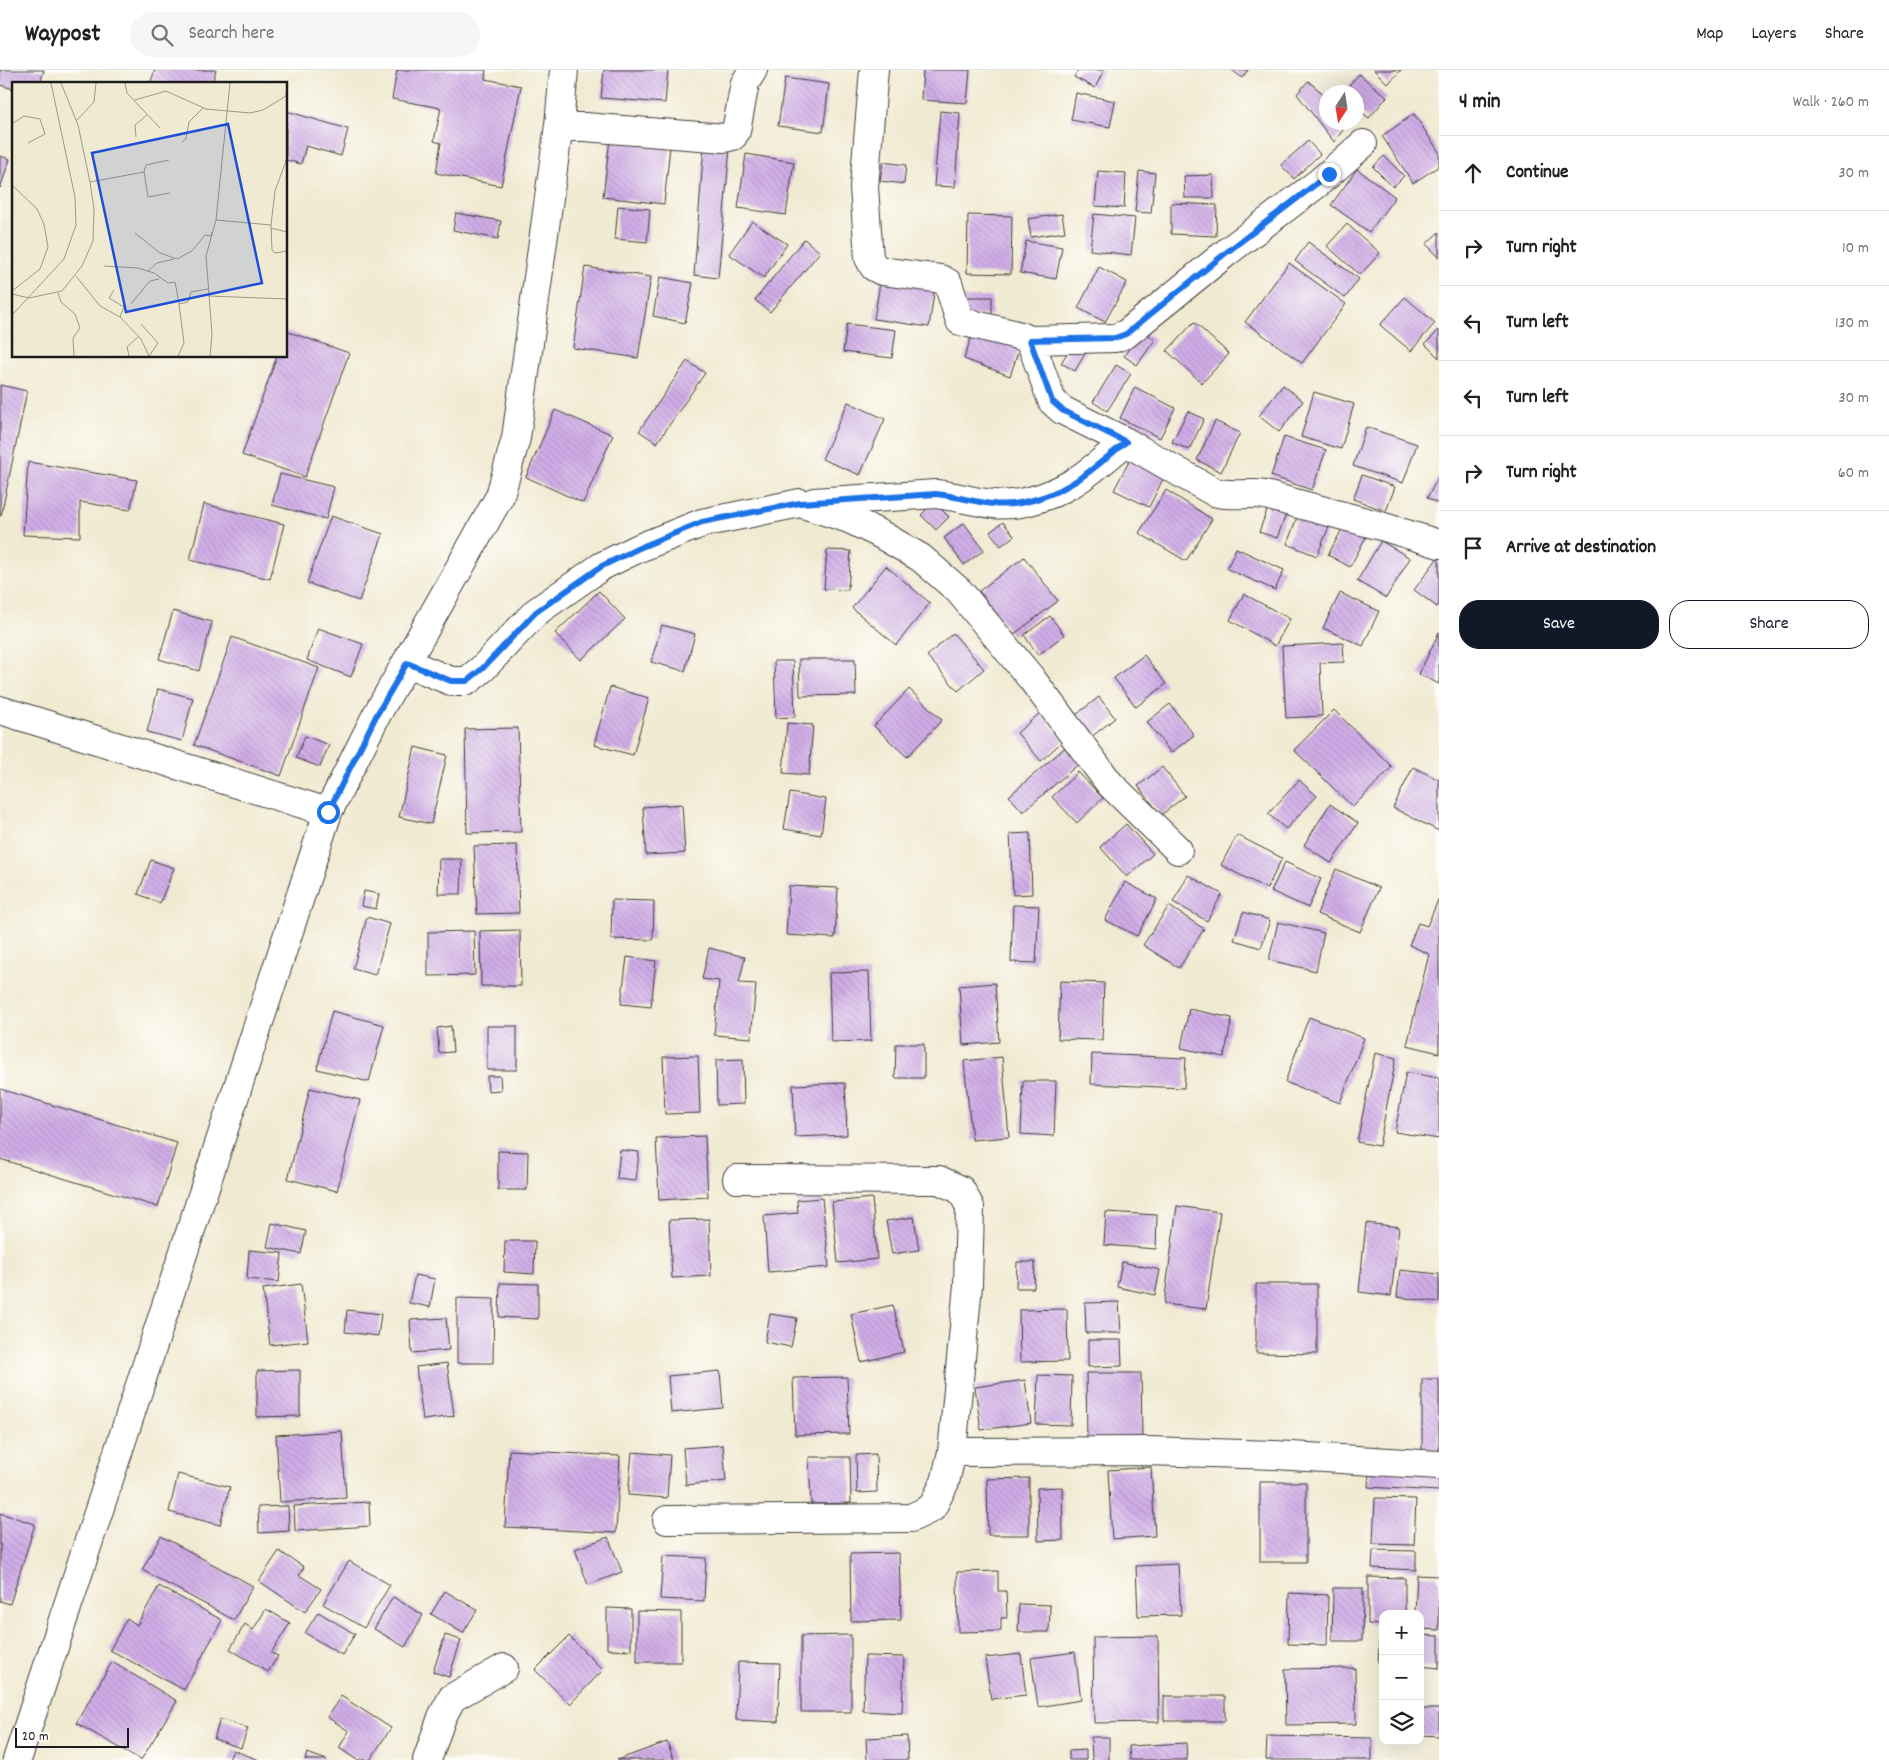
<!DOCTYPE html>
<html lang="en">
<head>
<meta charset="utf-8">
<style>
	:root { --surface:#fff; --page:#f6f6f6; --text:#202124; --muted:#757577; --line:#e0e0e0; --accent:#111827 }
	body { margin:0; font-family:Dekko,sans-serif; background:var(--page); color:var(--text) }
	.controls { position:absolute; right:15px; bottom:15px; display:grid; overflow:hidden; border-radius:10px; box-shadow:0 5px 20px #0002 }
	.controls button { width:45px; height:45px; display:grid; place-items:center; padding:0; border:0; border-bottom:1px solid var(--line); background:var(--surface); color:var(--text); font:25px sans-serif }
	.compass { position:absolute; left:1319px; top:15px; width:45px; height:45px; border-radius:50%; background:var(--surface); box-shadow:0 5px 20px #0002; rotate:192deg }
	.scale { position:absolute; left:15px; bottom:12px; width:114px; box-sizing:border-box; padding-left:5px; border:2px solid #1c1c1c; border-top:0; font-size:14px; line-height:18px; white-space:nowrap; color:#1c1c1c; -webkit-text-stroke:4px #fdfcf7; paint-order:stroke }
	.stop { position:absolute; width:15px; height:15px; margin:-11px; border:4px solid #1a73e8; border-radius:50%; background:#fff }
	.stop.end { background:#1a73e8; border-color:#fff; box-shadow:0 1px 5px #0008 }
	.list { margin:0; padding:0; list-style:none }
	h2 { display:flex; justify-content:space-between; align-items:center; height:65px; margin:0; padding:0 20px; font-size:21px }
	h2 small { font-size:16px; font-weight:400; color:var(--muted) }
	.list li { display:grid; grid-template-columns:32px 1fr auto; gap:15px; align-items:center; box-sizing:border-box; height:75px; padding:0 20px; border-top:1px solid var(--line) }
	.list b { display:block; font-size:19px; white-space:nowrap }
	.list em { font-size:16px; font-style:normal; color:var(--muted) }
	.actions { display:flex; gap:10px; padding:15px 20px }
	.actions a { flex:1; padding:11px 0; border:1px solid var(--accent); border-radius:20px; text-align:center; font-size:18px; color:var(--accent) }
	.actions .main { background:var(--accent); color:#fff }
	.icon { flex:none; width:28px; height:28px; fill:none; stroke:currentColor; stroke-width:2; stroke-linecap:round; stroke-linejoin:round }
	.map { position:relative; flex:none; width:1439px; height:1690px; overflow:hidden }
	header { display:flex; align-items:center; gap:30px; box-sizing:border-box; height:70px; padding:0 25px; background:var(--surface); border-bottom:1px solid var(--line) }
	header strong { font-size:24px }
	nav { display:flex; gap:28px; margin-inline-start:auto; font-size:18px }
	.search { width:350px; height:45px; background:var(--page); display:flex; align-items:center; gap:12px; box-sizing:border-box; padding:0 18px; border-radius:28px; color:var(--muted); font-size:19px }
	main { display:flex }
	aside { flex:1; background:var(--surface) }
	.map>svg:first-child { display:block }
</style>
</head>
<body>
<header>
<strong>Waypost</strong>
<div class="search"><svg class="icon" aria-label="search" viewBox="0 0 24 24"><circle cx="10" cy="10" r="6"/><path d="M15 15l6 6"/></svg>Search here</div>
<nav><a>Map</a><a>Layers</a><a>Share</a></nav>
</header>
<main>
<div class="map">
<svg width="1439" height="1690" viewBox="0 0 1439 1690">
	<defs>
		<pattern id="building-back-hatch" width="6" height="6" patternUnits="userSpaceOnUse" patternTransform="scale(1.25)"><rect width="6" height="6" fill="#d0ade7"/><path d="M-1 5l2 2M0 0l6 6M5-1l2 2" fill="none" stroke="#b294c6"/></pattern>
	</defs>
	<rect width="100%" height="100%" fill="#fdfcf7"/>
	<filter id="ink" filterUnits="userSpaceOnUse"><feTurbulence type="fractalNoise" baseFrequency=".02" numOctaves="2"/><feDisplacementMap in="SourceGraphic" scale="10" xChannelSelector="R" yChannelSelector="G"/><feConvolveMatrix kernelMatrix="1 2 1 2 8 2 1 2 1" color-interpolation-filters="sRGB"/></filter>
	<filter id="wash" filterUnits="userSpaceOnUse"><feTurbulence type="fractalNoise" baseFrequency=".0096" numOctaves="4" result="noise"/><feDisplacementMap in="SourceGraphic" scale="20" xChannelSelector="R" yChannelSelector="G"/><feGaussianBlur stdDeviation="1.12" result="paint"/><feColorMatrix in="noise" values="0 0 0 0 0 0 0 0 0 0 0 0 0 0 0 0 0 1.4 0 .05"/><feComposite in="paint" operator="in"/></filter>
	<g filter="url(#wash)">
		<rect width="100%" height="100%" fill="#f1ead2"/>
		<g id="blocks">
			<path fill="url(#building-back-hatch)" d="M0,0h44l-4,14h-26v5l-14,-4z
				M155,0h61l-4,14h-62z
				M397,0h89l-1,9 36,7 -20,100 -65,-13 5,-30 -7,-2 7,-33 -49,-9z
				M604,0h64l-3,33 -64,-5z
				M923,0h47l-3,33 -46,-3z
				M1078,0h26l-9,18 -21,-11z
				M1232,0h16l-6,8z
				M1374,0h27l-13,14z
				M1359,4l28,23 -18,21 -13,-10v-16h-13z
				M785,8l44,6 -6,48 -45,-6z
				M1308,11l18,15v26h23l-15,20 -37,-48z
				M1076,23l39,8 -5,26 -39,-7z
				M286,41l62,18 -7,27 -35,-10 -5,18 -15,-4z
				M940,41l20,2 -5,74 -21,-1z
				M1414,44l25,38v14l-26,17 -31,-47z
				M610,69l60,7 -6,58 -61,-7z
				M1308,71l12,13 -26,25 -13,-14z
				M704,75l26,3 -12,130 -24,-3z
				M746,84l48,8 -8,53 -48,-7z
				M0,86l10,3 -10,29z
				M1384,86l20,20 -11,11 -20,-20z
				M883,92l23,3 -2,19 -24,-3z
				M1357,99l38,28 -26,35 -38,-27z
				M1098,101l28,2 -2,35 -29,-2z
				M1139,101l16,2 -4,40 -16,-1z
				M1213,105l1,23h-29l-1,-22z
				M1171,133l46,2 -1,31 -45,-2z
				M618,136l32,3 -3,33 -32,-3z
				M456,143l45,8 -3,18 -45,-9z
				M1062,144l3,18 -34,5 -3,-18z
				M1094,144l41,4 -4,37 -41,-5z
				M968,145l44,1 -1,58 -44,-1z
				M752,151l35,23 -23,34 -35,-24z
				M1347,154l33,29 -20,22 -33,-29z
				M1439,162v25l-13,-13z
				M804,169l16,13 -50,60 -15,-12z
				M1026,171l36,6 -6,32 -36,-6z
				M1308,172l51,37 -14,19 -50,-37z
				M1289,193l57,41 -44,59 -57,-41z
				M585,197l66,10 -13,81 -65,-10z
				M1099,197l28,15 -22,40 -27,-14z
				M660,207l33,6 -8,40 -32,-7z
				M881,207l54,9 -6,41 -55,-8z
				M964,227h28v18l-27,1z
				M1405,227l30,26 -24,28 -31,-26z
				M1194,252l35,32 -27,29 -35,-32z
				M847,254l49,6 -4,28 -49,-6z
				M1142,260l13,10 -18,25 -13,-9z
				M1439,260v28l-14,-14z
				M286,261l63,22 -44,124 -63,-22 35,-99h9z
				M973,262l46,17 -9,27 -46,-17z
				M1074,272l13,8 -12,21 -14,-8z
				M687,291l18,12 -48,70 -18,-12z
				M1116,295l15,9 -24,37 -14,-9z
				M0,315l27,6 -26,125h-1z
				M1283,315l20,16 -24,31 -20,-16z
				M1135,317l40,21 -15,30 -40,-20z
				M1314,322l40,12 -13,45 -40,-12z
				M848,332l37,17 -25,56 -38,-16z
				M555,340l58,25 -30,68 -57,-26z
				M1188,341l16,8 -15,31 -17,-8z
				M1215,351l25,12 -19,39 -24,-12z
				M1366,357l51,17 -14,39 -50,-17z
				M1284,367l42,13 -14,40 -41,-14z
				M1133,384l34,17 -18,36 -35,-17z
				M28,392l109,18 -7,30 -50,-8v35l-57,-2z
				M280,404l54,13 -8,32 -54,-14z
				M1362,405l33,12 -9,24 -33,-12z
				M1439,406v28l-12,-6z
				M1166,420l46,29 -26,42 -47,-28z
				M934,432l15,15 -13,13 -15,-15z
				M1270,432l18,7 -11,29 -18,-6z
				M204,434l80,20 -14,55 -80,-19z
				M1299,442l31,12 -13,32 -30,-12z
				M331,446l52,18 -24,67 -52,-18z
				M1003,452l11,14 -13,10 -11,-14z
				M1346,452l22,11 -18,34 -22,-12z
				M964,453l20,27 -20,15 -20,-27z
				M1381,471l29,17 -24,40 -29,-17z
				M1236,478l48,22 -9,20 -48,-21z
				M827,480l24,1 -3,39 -24,-1z
				M1439,486v48l-2,3 -23,-17z
				M1024,487l34,44 -45,34 -34,-44z
				M886,496l44,37 -34,42 -44,-37z
				M599,521l26,28 -44,41 -26,-27z
				M1340,523l39,18 -16,35 -40,-18z
				M1244,524l46,25 -15,27 -45,-26z
				M173,541l39,11 -13,49 -40,-12z
				M1050,546l14,19 -26,20 -14,-20z
				M662,555l33,9 -10,37 -34,-9z
				M318,558l45,16 -12,33 -44,-17z
				M1439,562v52l-20,-10z
				M953,563l31,36 -26,22 -31,-35z
				M232,567l87,31 -38,108 -87,-31z
				M1343,573l1,19 -24,1 2,53 -36,2 -4,-72z
				M1144,585l22,29 -30,23 -22,-29z
				M799,589h56l1,36 -56,1z
				M774,591h19l2,56 -19,1z
				M610,617l39,11 -16,57 -39,-10z
				M158,619l35,9 -11,43 -35,-9z
				M909,619l33,31 -35,37 -33,-31z
				M1099,627l16,21 -25,20 -17,-21z
				M1170,634l24,31 -23,18 -24,-31z
				M1334,640l58,57 -39,40 -59,-57z
				M1040,643l24,27 -23,21 -24,-28z
				M787,653l26,2 -4,50 -26,-2z
				M518,658l3,104 -54,1 -2,-104z
				M305,666l24,9 -9,22 -24,-9z
				M1068,675l14,16 -59,51 -14,-16z
				M415,677l32,8 -16,69 -32,-7z
				M1162,697l23,29 -24,19 -23,-29z
				M1413,697l26,13v51l-46,-23z
				M1078,702l25,26 -26,25 -25,-26z
				M1299,710l18,16 -31,33 -18,-15z
				M790,723l36,6 -5,36 -37,-6z
				M682,734l3,49 -39,2 -3,-48z
				M1330,734l28,19 -27,40 -27,-18z
				M1126,754l27,30 -26,23 -27,-30z
				M1030,763l2,61 -19,1 -3,-61z
				M1237,765l45,23 -15,31 -46,-24z
				M517,775l2,68 -42,1 -3,-68z
				M439,789h23l-1,35h-23z
				M151,790l23,8 -14,35 -22,-9z
				M1285,792l36,17 -13,29 -37,-17z
				M1336,799l43,19 -19,44 -43,-18z
				M1188,805l34,19 -15,27 -34,-19z
				M1125,812l32,17 -20,37 -32,-16z
				M789,816l49,2 -3,50 -49,-3z
				M364,821l15,3 -3,15 -15,-3z
				M1439,828v155l-32,-8 22,-91 -20,-9 9,-22 9,3z
				M612,830l42,1 -1,39 -42,-1z
				M1013,835l26,1 -3,57 -25,-1z
				M1169,836l35,23 -25,39 -36,-23z
				M1243,842l27,8 -9,28 -27,-8z
				M367,847l23,7 -15,51 -22,-6z
				M1278,852l46,11 -8,38 -47,-11z
				M520,860l1,56h-40l-1,-55z
				M474,861l1,44 -47,1v-44z
				M709,878l36,9 -6,26 17,1 -5,54 -37,-3 5,-54 -17,-2z
				M627,887l29,4 -5,46 -30,-3z
				M869,902l2,69 -40,1 -2,-69z
				M1060,911l44,2 -2,57 -44,-1z
				M995,913l4,59 -36,3 -4,-59z
				M1189,939l43,9 -8,39 -43,-9z
				M332,941l52,14 -15,57 -52,-13z
				M1309,947l55,21 -24,65 -55,-21z
				M451,956l2,26 -14,1 -2,-25z
				M487,956h30v44h-30z
				M896,974h28v34h-29z
				M1375,983l21,5 -17,88 -22,-4z
				M1092,984l94,4 -2,30 -93,-4z
				M698,986l2,57 -35,1 -2,-57z
				M1002,987l7,80 -37,3 -8,-79z
				M743,989l1,45 -27,1 -1,-45z
				M1406,1002l33,6v61l-44,-7z
				M487,1006h13l1,14 -13,1z
				M1023,1011h33l-2,55 -33,-2z
				M845,1013l2,52 -52,2 -2,-52z
				M310,1018l50,12 -23,91 -49,-12z
				M0,1019l177,54 -19,64 -158,-48z
				M705,1066l3,61 -49,3 -3,-62z
				M620,1080l19,2 -3,29 -19,-2z
				M498,1081l30,1 -1,38h-29z
				M822,1128l7,69 -61,5 -4,-56 34,-3 -1,-13z
				M872,1128l5,61 -39,4 -6,-61z
				M1177,1136l43,6 -14,97 -42,-5z
				M1106,1142l51,3 -1,34 -52,-4z
				M914,1147l5,33 -27,4 -6,-33z
				M709,1149l2,57 -39,2 -3,-58z
				M272,1153l34,8 -5,23 -34,-7z
				M1366,1153l33,4 -8,69 -32,-4z
				M505,1171h30l-1,33 -30,-2z
				M249,1180l33,3 -3,29 -32,-3z
				M1017,1192h18l-1,26h-18z
				M1122,1192l38,8 -5,25 -38,-8z
				M1400,1200l39,4v28l-42,-5z
				M415,1205l20,4 -5,28 -21,-4z
				M500,1213l38,1v35l-39,-2z
				M301,1214l7,57 -38,4 -7,-56z
				M1256,1214h61v70l-61,-1z
				M457,1228l37,1 -1,64h-36z
				M1119,1232l2,31h-35l-1,-30z
				M893,1235l11,47 -43,10 -10,-48z
				M1067,1239l1,52 -48,1 -1,-52z
				M347,1240l34,4 -3,22 -33,-4z
				M770,1244l27,4 -6,29 -26,-5z
				M446,1248l3,32 -37,3 -2,-33z
				M1088,1270h33l1,26 -34,1z
				M447,1293l7,53 -31,4 -7,-53z
				M300,1300v46l-43,1v-46z
				M720,1301l3,37 -52,5 -3,-37z
				M1086,1303h55l1,66h-55z
				M1038,1305l34,1 -1,49 -35,-1z
				M847,1307l2,57 -54,1 -2,-57z
				M1422,1309h17v80h-17z
				M1025,1310l6,43 -50,7 -6,-43z
				M342,1361l4,67 -66,4 -4,-67z
				M723,1375l3,36 -40,4 -3,-37z
				M509,1380l111,6 -4,77 -111,-6z
				M632,1382l38,3 -3,43 -39,-3z
				M876,1384l1,38 -20,1 -1,-38z
				M809,1387h41l1,46 -40,1z
				M1151,1397l4,69 -43,3 -4,-69z
				M1369,1400l70,4v17l-71,-4z
				M178,1404l52,13 -10,38 -51,-13z
				M1029,1408v57h-41l-1,-56z
				M1260,1412h46v80h-46z
				M1062,1417l1,53 -25,1 -1,-53z
				M1375,1428l41,1 -2,46 -41,-1z
				M369,1432l1,24 -75,5 -1,-25z
				M288,1436l1,25 -30,2 -1,-26z
				M0,1443l35,11 -25,80 -10,-3z
				M161,1466l92,50 -19,34 -92,-50z
				M608,1467l14,35 -34,13 -13,-36z
				M1373,1480l43,1v19l-44,-2z
				M279,1481l25,16 -5,8 22,14 -16,23 -46,-31z
				M899,1483l2,67 -50,1 -1,-67z
				M663,1486l43,2 -2,43 -44,-2z
				M349,1491l41,24 -26,43 -41,-24z
				M1178,1494l3,51 -43,1 -2,-50z
				M998,1501v20h8l1,27h-6v13l-43,1 -1,-60z
				M1417,1505l22,1v54l-19,-1v-15h-5z
				M1368,1507l37,1v36h-22v11l-15,-1z
				M159,1516l63,34 -38,70 -74,-40 17,-32 10,7z
				M1333,1518h30l-1,53h-30z
				M445,1521l32,19 -14,23 -32,-19z
				M1289,1523l39,2 -1,50 -39,-1z
				M393,1527l30,18 -18,32 -31,-18z
				M1019,1534l31,1 -1,27h-31z
				M607,1538l24,1v41l-24,-1z
				M266,1539l24,14 -19,30 7,3 -10,16 -38,-23 15,-25 8,6z
				M637,1541l44,1v50h-44z
				M318,1542l37,22 -13,21 -37,-22z
				M1380,1562h3v32l-5,-1z
				M445,1565l16,5 -12,37 -16,-5z
				M851,1565v77h-50v-76z
				M1420,1565l19,1v32l-19,-2z
				M569,1566l34,34 -33,34 -35,-34z
				M1158,1566l1,86 -65,1 -1,-86z
				M1075,1582l6,48 -43,7 -7,-49z
				M1021,1584l5,41 -35,4 -6,-41z
				M865,1586l39,1 -2,56 -39,-2z
				M112,1592l65,39 -36,59 -65,-37z
				M738,1592l42,1 -2,59 -42,-2z
				M1355,1598l1,56 -70,1 -1,-56z
				M341,1626l50,32 -21,32h-13l-18,-12 10,-17 -22,-14z
				M1164,1626h61v25h-61z
				M1420,1639h19v27l-19,-1z
				M220,1649l28,9 -7,20 -27,-9z
				M907,1666l1,24h-41l-1,-22z
				M1267,1666l105,2v22h-106z
				M1091,1667h18v23h-17z
				M667,1672l7,18h-57z
				M1186,1673l1,17h-57l-1,-14z
				M233,1680l26,10h-30z
				M1086,1680v10h-17v-9z
				M307,1683l20,7h-22z"/>
		</g>
	</g>
	<g filter="url(#ink)">
		<use href="#blocks" fill-opacity="0" stroke="#3c3b37" stroke-width="1"/>
		<g fill="none" stroke-linecap="round" stroke-linejoin="round">
			<g stroke="#3c3b37" stroke-width="30">
				<path id="minor" d="M874,0l-10,117 5,71 5,9 8,4 59,8 7,4 12,38 61,15 9,4 22,61 10,9 64,32 88,50c17,5 34,0 51,3l116,31 58,18
					M559,55l166,13 8,-2 3,-5 9,-48 8,-13
					M1030,270l85,-2 11,-4 101,-82 90,-68 46,-40
					M814,432l122,-8c20,2 38,8 57,10 25,3 56,-7 78,-20 19,-11 37,-28 55,-42
					M397,610l10,-17 44,18h16l15,-12 54,-57 66,-46 37,-18 63,-25 98,-20 49,16 31,15 41,24 38,33 72,87 79,106 68,66
					M0,640l328,102
					M737,1109l202,1 22,10 9,17 -2,78 -16,167
					M667,1450l244,-2 21,-10 13,-26 7,-30 195,-1 128,4 164,10
					M17,1690l311,-948 48,-96 124,-220 16,-58 43,-313 5,-55
					M427,1690l15,-43 10,-19 52,-30"/>
			</g>
			<use href="#minor" stroke="#fff" stroke-width="28"/>
		</g>
	</g>
	<g fill="none" stroke-linecap="round" stroke-linejoin="round" filter="url(#ink)">
		<path stroke="#1a73e8" stroke-width="6" d="M328,742l48,-96 31,-53 44,18h16l15,-12 54,-57 66,-46 37,-18 63,-26 98,-19 136,-9c20,2 38,8 57,10 25,3 56,-7 78,-20 19,-11 37,-28 55,-42l-64,-32 -10,-9 -22,-61 85,-2 11,-4 101,-82 102,-78"/>
	</g>
	<g transform="translate(12 12)">
		<rect width="275" height="275" fill="#f1ead2"/>
		<path fill="none" stroke="#9c9889" stroke-width="1" d="M113,1l2,10 33,35M123,18l31,-9 40,18 44,4 13,-3 23,-14 1,-13M64,39l18,-19 2,-19M0,42l12,-8 16,3 5,15 -17,9M124,55l-1,-12 12,-10M170,60l4,-3 3,-17 14,-14M132,90l4,25 22,-4M78,100l54,-10 2,-7 23,-5M0,103l25,24 7,15 4,23 -8,22 -28,22M204,138l55,5 4,-34 12,-33M259,143l1,25 3,3 12,-2M259,146l16,4M123,151l25,20 17,6 15,-8 13,-16 6,1 1,-4M92,184l34,2 16,5 14,10 7,-1 4,22M136,189l9,-8 17,-4M64,194l24,30 20,11M102,208l-5,8 15,9 -4,10 21,22 8,17M46,211l3,9 14,12 5,14 -7,10 1,18M0,212l17,4 33,-7 20,-25 11,-25 1,-32 -4,-27 -12,-57 -17,-42M196,214l79,3M119,222l19,-23 9,-2M0,233l52,-56 12,-34 -1,-28 -24,-114M129,242l17,19 -9,13M117,274l-2,-9 12,-11M166,274l6,-13 -5,-39 9,-2 3,-10 17,-3M198,274l2,-22 -6,-78 10,-36 14,-137"/>
		<path fill="#1d4ed8" fill-opacity="0.15" stroke="#1d4ed8" stroke-width="2.5" d="M216,42l34,159 -136,29 -34,-159z"/>
		<rect width="275" height="275" fill="none" stroke="#1c1c1c" stroke-width="2.5"/>
	</g>
</svg>
<div class="controls">
<button>+</button>
<button>−</button>
<button><svg class="icon" aria-label="layers" viewBox="0 0 24 24"><path d="M12 4l9 5-9 5-9-5zM3 14l9 5 9-5"/></svg></button>
</div>
<svg class="compass" viewBox="-18 -18 36 36"><path d="M0-13l5 13h-10z" fill="#e53935"/><path d="M0 13l5-13h-10z" fill="#757577"/></svg>
<div class="scale">20 m</div>
<div class="stop" style="left:328px;top:742px"></div>
<div class="stop end" style="left:1329px;top:104px"></div>
</div>
<aside>
<h2>4 min<small>Walk · 260 m</small></h2>
<ul class="list">
<li><svg class="icon" aria-label="ahead" viewBox="0 0 24 24"><path d="M12 20V5M6 11l6-6 6 6"/></svg><div><b>Continue</b></div><em>30 m</em></li>
<li><svg class="icon" aria-label="right" viewBox="0 0 24 24"><path d="M7 20v-9h11M14 6l5 5-5 5"/></svg><div><b>Turn right</b></div><em>10 m</em></li>
<li><svg class="icon" aria-label="left" viewBox="0 0 24 24"><path d="M17 20v-9H6M10 6l-5 5 5 5"/></svg><div><b>Turn left</b></div><em>130 m</em></li>
<li><svg class="icon" aria-label="left" viewBox="0 0 24 24"><path d="M17 20v-9H6M10 6l-5 5 5 5"/></svg><div><b>Turn left</b></div><em>30 m</em></li>
<li><svg class="icon" aria-label="right" viewBox="0 0 24 24"><path d="M7 20v-9h11M14 6l5 5-5 5"/></svg><div><b>Turn right</b></div><em>60 m</em></li>
<li><svg class="icon" aria-label="arrive" viewBox="0 0 24 24"><path d="M6 21V4h12l-3 4 3 4H6"/></svg><div><b>Arrive at destination</b></div></li>
</ul>
<div class="actions"><a class="main">Save</a><a>Share</a></div>
</aside>
</main>
</body>
</html>
